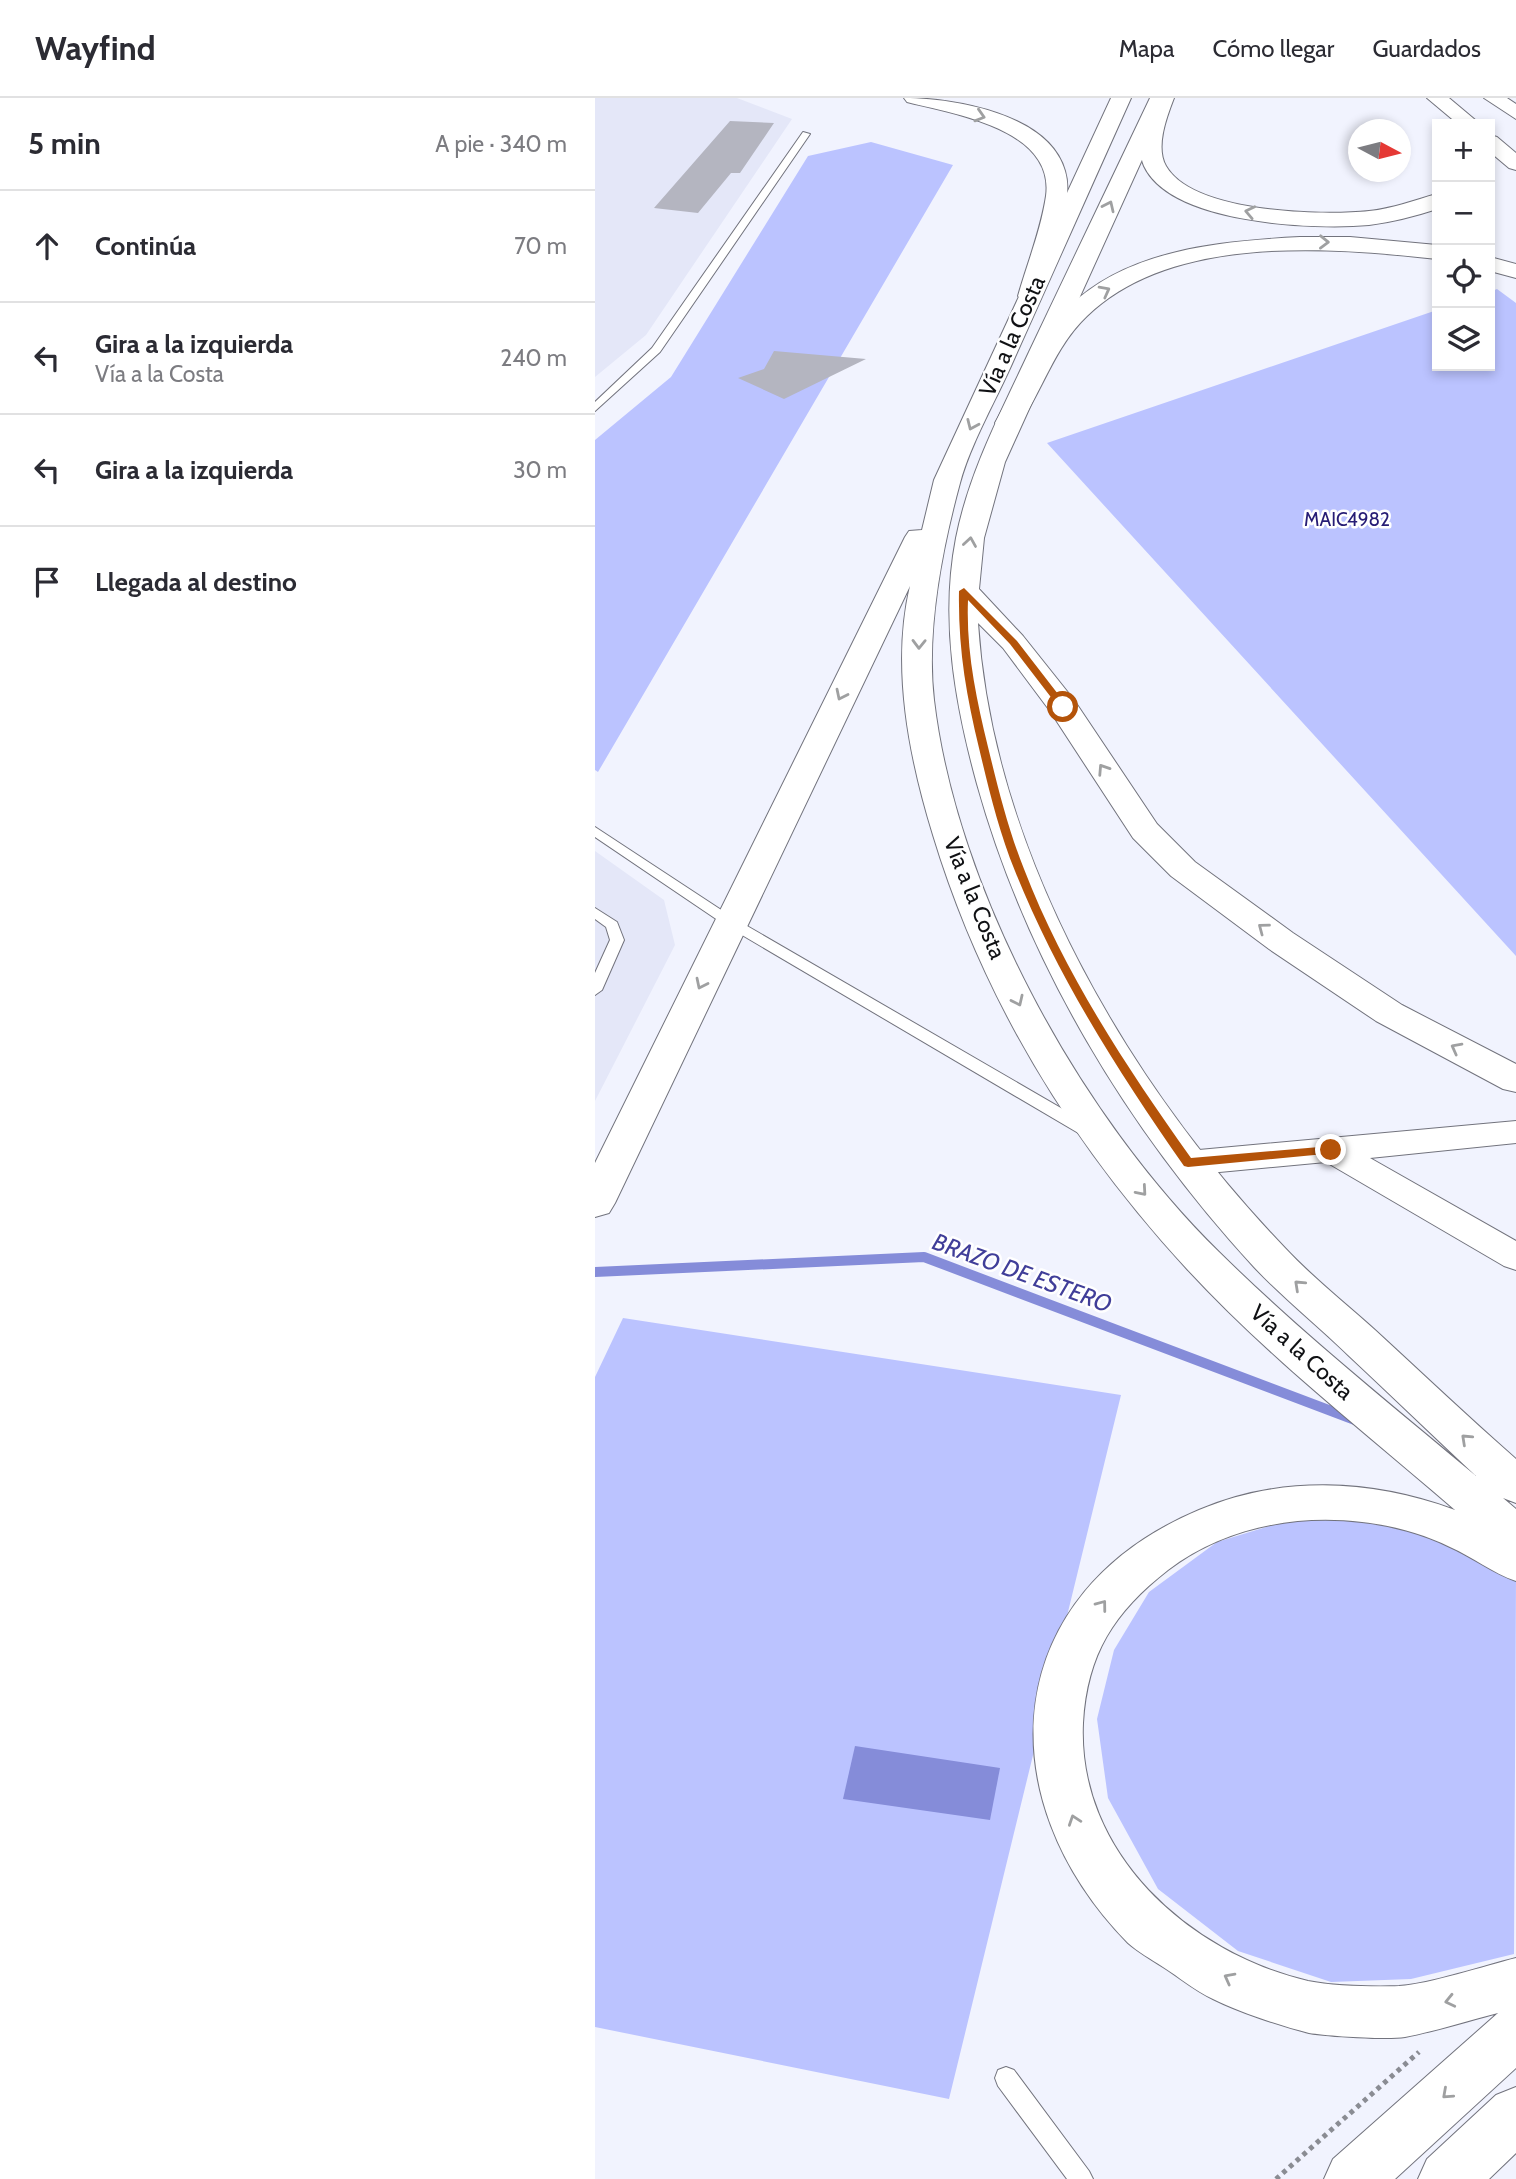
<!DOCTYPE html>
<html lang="es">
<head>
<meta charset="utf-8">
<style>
	:root { --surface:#fff; --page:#f7f7f7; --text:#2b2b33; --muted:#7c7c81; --line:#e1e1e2 }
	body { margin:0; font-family:Cabin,sans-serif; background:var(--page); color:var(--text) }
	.controls { position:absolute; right:21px; top:21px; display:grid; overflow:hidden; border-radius:0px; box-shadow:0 4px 10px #0003 }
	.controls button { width:63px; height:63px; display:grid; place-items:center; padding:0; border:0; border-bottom:2px solid var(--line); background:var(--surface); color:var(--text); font:35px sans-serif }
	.compass { position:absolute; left:753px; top:21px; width:63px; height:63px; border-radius:50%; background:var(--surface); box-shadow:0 4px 10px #0003; rotate:97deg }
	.stop { position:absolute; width:21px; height:21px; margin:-16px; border:5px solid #b45309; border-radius:50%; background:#fff }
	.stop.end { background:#b45309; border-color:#fff; box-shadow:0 2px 7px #0008 }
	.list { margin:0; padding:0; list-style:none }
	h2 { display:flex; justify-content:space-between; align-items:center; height:91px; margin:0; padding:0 28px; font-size:30px }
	h2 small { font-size:23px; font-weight:400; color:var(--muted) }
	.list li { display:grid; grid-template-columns:46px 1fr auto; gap:21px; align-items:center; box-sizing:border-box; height:112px; padding:0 28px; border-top:2px solid var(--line) }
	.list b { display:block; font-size:26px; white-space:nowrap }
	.list p { margin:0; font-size:23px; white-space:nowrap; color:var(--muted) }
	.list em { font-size:23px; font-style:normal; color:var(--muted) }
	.icon { flex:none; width:38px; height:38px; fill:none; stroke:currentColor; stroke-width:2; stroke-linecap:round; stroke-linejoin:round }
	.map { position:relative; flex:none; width:921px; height:2081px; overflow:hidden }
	header { display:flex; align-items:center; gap:42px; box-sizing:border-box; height:98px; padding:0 35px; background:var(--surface); border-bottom:2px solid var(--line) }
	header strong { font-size:33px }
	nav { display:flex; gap:38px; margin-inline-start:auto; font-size:24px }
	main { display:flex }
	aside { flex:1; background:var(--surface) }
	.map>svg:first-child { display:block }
</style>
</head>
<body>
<header>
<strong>Wayfind</strong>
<nav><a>Mapa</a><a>Cómo llegar</a><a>Guardados</a></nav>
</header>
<main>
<aside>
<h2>5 min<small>A pie · 340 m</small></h2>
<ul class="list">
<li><svg class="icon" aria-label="ahead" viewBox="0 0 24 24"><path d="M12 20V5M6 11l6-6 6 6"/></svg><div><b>Continúa</b></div><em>70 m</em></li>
<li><svg class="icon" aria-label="left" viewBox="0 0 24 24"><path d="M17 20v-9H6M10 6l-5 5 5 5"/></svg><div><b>Gira a la izquierda</b><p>Vía a la Costa</p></div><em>240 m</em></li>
<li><svg class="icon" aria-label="left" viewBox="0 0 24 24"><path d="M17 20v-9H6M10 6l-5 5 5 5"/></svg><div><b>Gira a la izquierda</b></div><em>30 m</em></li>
<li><svg class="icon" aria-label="arrive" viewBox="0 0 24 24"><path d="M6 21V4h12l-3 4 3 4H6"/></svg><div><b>Llegada al destino</b></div></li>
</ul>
</aside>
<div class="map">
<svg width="921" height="2081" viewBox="0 0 921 2081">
	<rect width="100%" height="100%" fill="#f1f3fe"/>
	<path fill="#e4e7f8" d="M0,0h142l55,21 -146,216 -51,42z
		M0,753l69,49 11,45 -80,156z"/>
	<path fill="#bbc3ff" d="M276,44l82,23 -355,607 -3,-2v-330l76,-63 137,-221z
		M902,191l19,14v653l-469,-513 390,-133v56h53v-74z
		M28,1220l498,77 -172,704 -354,-72v-650z
		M708,1418l89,4 58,19 66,40 -2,375 -103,25 -80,3 -93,-31 -80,-62 -50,-91 -11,-79 17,-69 35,-58 68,-50z"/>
	<path fill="#858cd9" d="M260,1648l145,22 -10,52 -147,-21z"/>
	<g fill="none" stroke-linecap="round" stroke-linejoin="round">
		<path stroke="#858cd9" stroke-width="10" d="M0,1174l329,-15 431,163"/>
	</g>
	<path fill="#b4b5c0" d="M135,23l44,2 -34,50h-9l-33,40 -44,-5z
		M179,253l92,8 -82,40 -46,-21 26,-9z"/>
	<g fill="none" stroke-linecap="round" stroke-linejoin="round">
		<g stroke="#72737d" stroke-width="2">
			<path id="lane" d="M208,34l7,2 -150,218 -65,59v-9l57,-54z
				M0,729l140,92 357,207 2,4 -2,4h-12l-355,-209 -130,-88z
				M0,810l22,14 7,18 -22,50 -7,5v-22l15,-33 -4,-13 -11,-8z
				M411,1969l8,3 75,101 4,8h-26l-69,-93 -3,-8 3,-8z"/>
		</g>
		<g stroke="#72737d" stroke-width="2">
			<path id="street" d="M921,1023v22l-146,15 146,83v29l-12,-4 -178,-104 -138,13 -12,-4 -5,-8 5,-8 12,-4z"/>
		</g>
		<g stroke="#72737d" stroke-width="2">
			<path id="primary" d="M516,0h20c-39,86 -77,173 -116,259 -17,40 -44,85 -55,126 -18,66 -34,149 -26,217 23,193 147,417 285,552 81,80 170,151 257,224 -43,-40 -85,-81 -128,-121 -31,-30 -65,-57 -94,-88 -126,-137 -227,-304 -277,-483 -22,-80 -37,-164 -21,-246 13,-66 45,-126 73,-186 40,-85 81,-169 121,-254h20l-165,364 -21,76 -5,51 44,47 51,64 83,124 38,38 98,71 109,72 114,59v28l-13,-3 -127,-68 -107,-72 -98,-73 -38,-38 -83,-127 -47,-63 -25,-25c15,231 150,461 307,625 28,30 60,55 90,82 47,43 93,87 141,129v44l-13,-5 13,11v72c-24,-8 -43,-24 -66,-34 -26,-13 -59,-22 -88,-25 -68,-8 -139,6 -194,48 -54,42 -81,84 -85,153 -6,130 106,230 225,258 24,5 67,6 91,5 31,-2 85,-20 117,-28v110l-121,111h-71l9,-20 165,-146c-31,8 -62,18 -93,24 -18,3 -78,-1 -96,-4 -28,-7 -70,-21 -96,-34 -18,-8 -34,-22 -50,-32 -12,-8 -25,-15 -35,-24 -143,-146 -127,-350 71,-433 82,-35 173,-31 256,0 -90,-78 -187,-153 -268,-241 -116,-126 -204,-269 -254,-434 -24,-78 -42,-168 -23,-249l-295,617 -6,10 -14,4v-54l310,-626 4,-6 13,-1 12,-50z
				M921,1989v66l-27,26h-71l9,-20 69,-64z"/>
		</g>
		<g stroke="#72737d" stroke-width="2">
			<path id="highway" d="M309,0c50,0 145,16 161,73 7,23 -3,47 -9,69 -5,18 -7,45 -18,61h-16l-4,-5c9,-32 23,-66 28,-100 9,-67 -92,-82 -139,-94z
				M559,0h20c-7,18 -19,49 -8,68 27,47 155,50 203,45 24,-2 45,-11 68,-17v15c-21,7 -45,13 -68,16 -55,5 -198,-1 -225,-59 -9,-20 3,-49 10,-68z
				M832,0h22l31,26h-22z
				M889,0h23l9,6v15z
				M895,37l7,2 19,16v17l-7,-2 -19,-16z
				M705,139h50l87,8v14c-108,-12 -265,-25 -350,57 -33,31 -45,76 -70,112h-18l-4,-5c22,-40 41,-85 75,-117 59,-57 152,-65 230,-69z
				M895,159l26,7v14l-26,-7z"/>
		</g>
		<path stroke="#8a8c93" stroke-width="5" stroke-dasharray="4.5 4.5" stroke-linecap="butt" d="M681,2081l143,-127"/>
		<use href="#lane" fill="#fff" fill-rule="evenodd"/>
		<use href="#street" fill="#fff" fill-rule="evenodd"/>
		<use href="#primary" fill="#fff" fill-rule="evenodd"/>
		<use href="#highway" fill="#fff" fill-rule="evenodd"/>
	</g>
	<defs><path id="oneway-chevron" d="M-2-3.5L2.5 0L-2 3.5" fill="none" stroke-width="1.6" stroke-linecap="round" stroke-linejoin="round" transform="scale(1.75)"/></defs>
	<g stroke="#9fa0a1">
		<use href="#oneway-chevron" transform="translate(385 18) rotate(17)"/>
		<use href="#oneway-chevron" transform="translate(514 108) rotate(-65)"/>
		<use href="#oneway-chevron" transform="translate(655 114) rotate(-168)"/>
		<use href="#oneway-chevron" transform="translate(729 144) rotate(1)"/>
		<use href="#oneway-chevron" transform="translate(510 193) rotate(-28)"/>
		<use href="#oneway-chevron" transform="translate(377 327) rotate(114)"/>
		<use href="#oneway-chevron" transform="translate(375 444) rotate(-81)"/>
		<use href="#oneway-chevron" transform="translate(324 546) rotate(91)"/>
		<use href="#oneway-chevron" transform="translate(246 597) rotate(116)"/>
		<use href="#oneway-chevron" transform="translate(508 671) rotate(-123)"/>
		<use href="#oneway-chevron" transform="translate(668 830) rotate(-143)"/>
		<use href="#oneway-chevron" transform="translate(106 886) rotate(116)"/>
		<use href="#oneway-chevron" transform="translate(423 903) rotate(65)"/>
		<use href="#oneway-chevron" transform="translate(861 950) rotate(-152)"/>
		<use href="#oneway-chevron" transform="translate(547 1093) rotate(49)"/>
		<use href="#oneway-chevron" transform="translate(704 1187) rotate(-137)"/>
		<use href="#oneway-chevron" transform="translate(871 1341) rotate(-137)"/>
		<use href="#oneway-chevron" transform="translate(507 1507) rotate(-53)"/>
		<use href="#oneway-chevron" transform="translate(479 1722) rotate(-109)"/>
		<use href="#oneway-chevron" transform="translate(634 1880) rotate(-152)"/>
		<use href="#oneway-chevron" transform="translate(855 1903) rotate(167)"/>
		<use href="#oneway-chevron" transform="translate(852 1996) rotate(138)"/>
	</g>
	<path fill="#b45309" d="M369,490l53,53 51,66 -8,2 -50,-65 -42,-44c-2,51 8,97 20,147 10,41 20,82 36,122 40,104 103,199 167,289l140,-12 4,1v6l-147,14 -4,-1c-65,-93 -127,-190 -169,-295 -16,-39 -26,-81 -36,-123 -13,-54 -21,-100 -20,-157z"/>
	<g text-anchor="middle" stroke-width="5" stroke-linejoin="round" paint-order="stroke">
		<g font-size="19" fill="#261c75" stroke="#fff">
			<text x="752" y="428">MAIC4982</text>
		</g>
		<g font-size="23" fill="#101114" stroke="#fff">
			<text transform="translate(417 238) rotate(-66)" y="8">Vía a la Costa</text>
			<text transform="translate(380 800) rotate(68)" y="8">Vía a la Costa</text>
			<text transform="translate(707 1254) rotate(42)" y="8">Vía a la Costa</text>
		</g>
		<g font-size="24" font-style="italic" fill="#403e99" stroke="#fff">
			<text transform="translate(427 1175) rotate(20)" y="8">BRAZO DE ESTERO</text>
		</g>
	</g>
</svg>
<div class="controls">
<button>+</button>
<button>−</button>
<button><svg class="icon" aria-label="locate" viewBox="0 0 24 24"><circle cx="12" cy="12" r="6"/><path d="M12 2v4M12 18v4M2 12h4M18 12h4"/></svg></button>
<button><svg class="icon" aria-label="layers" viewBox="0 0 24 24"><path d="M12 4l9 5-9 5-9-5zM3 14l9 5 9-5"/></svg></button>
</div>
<svg class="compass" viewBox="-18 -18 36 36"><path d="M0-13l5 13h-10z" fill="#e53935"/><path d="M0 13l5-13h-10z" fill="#7c7c81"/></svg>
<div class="stop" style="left:468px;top:609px"></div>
<div class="stop end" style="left:736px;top:1052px"></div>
</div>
</main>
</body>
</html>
